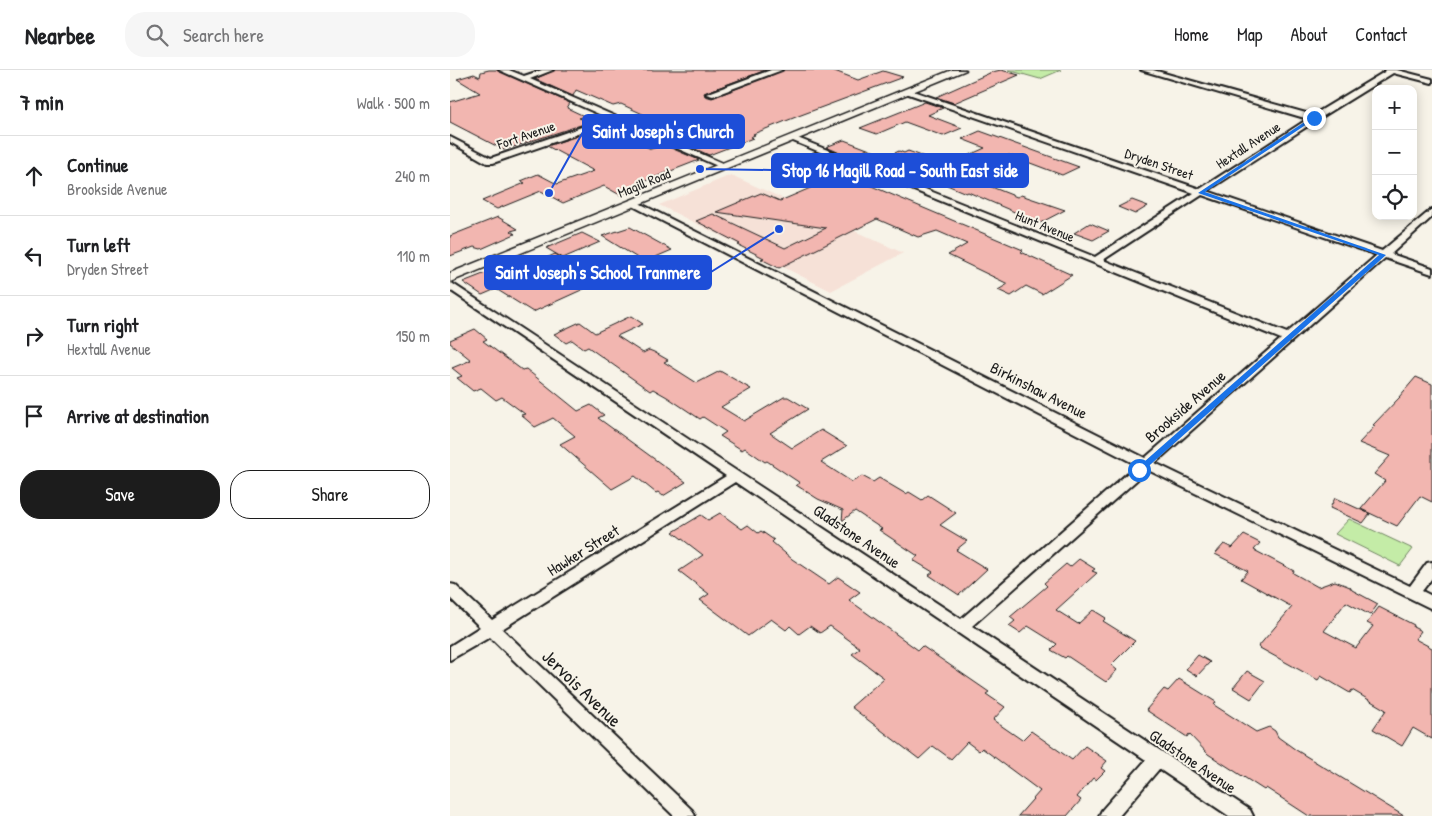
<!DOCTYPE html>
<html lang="en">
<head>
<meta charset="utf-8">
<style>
	:root { --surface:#fff; --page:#f6f6f6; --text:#202124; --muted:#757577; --line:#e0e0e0; --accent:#1c1c1c }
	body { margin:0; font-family:"Patrick Hand",sans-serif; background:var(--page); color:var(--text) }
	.controls { position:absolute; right:15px; top:15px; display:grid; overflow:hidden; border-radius:10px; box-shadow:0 2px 12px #0003 }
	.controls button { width:45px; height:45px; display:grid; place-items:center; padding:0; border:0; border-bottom:1px solid var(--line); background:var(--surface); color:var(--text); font:25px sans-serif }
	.stop { position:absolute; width:15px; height:15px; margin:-11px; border:4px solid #1a73e8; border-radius:50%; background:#fff }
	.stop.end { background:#1a73e8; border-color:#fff; box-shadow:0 1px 5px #0008 }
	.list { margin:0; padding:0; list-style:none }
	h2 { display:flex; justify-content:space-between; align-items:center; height:65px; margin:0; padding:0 20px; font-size:21px }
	h2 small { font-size:16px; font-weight:400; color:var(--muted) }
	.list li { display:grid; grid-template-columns:32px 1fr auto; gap:15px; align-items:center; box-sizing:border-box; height:80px; padding:0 20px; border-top:1px solid var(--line) }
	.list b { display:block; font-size:19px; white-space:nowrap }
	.list p { margin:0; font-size:16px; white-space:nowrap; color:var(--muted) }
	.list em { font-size:16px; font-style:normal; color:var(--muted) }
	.actions { display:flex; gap:10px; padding:15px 20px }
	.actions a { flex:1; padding:11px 0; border:1px solid var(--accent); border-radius:20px; text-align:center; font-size:18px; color:var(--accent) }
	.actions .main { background:var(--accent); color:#fff }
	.icon { flex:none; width:28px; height:28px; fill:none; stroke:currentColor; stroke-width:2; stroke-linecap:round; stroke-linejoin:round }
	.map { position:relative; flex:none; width:982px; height:746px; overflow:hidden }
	header { display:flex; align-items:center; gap:30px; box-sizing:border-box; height:70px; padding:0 25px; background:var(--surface); border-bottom:1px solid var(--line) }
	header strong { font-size:24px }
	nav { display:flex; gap:28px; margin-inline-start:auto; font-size:18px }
	.search { width:350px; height:45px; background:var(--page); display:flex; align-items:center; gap:12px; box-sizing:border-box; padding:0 18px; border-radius:20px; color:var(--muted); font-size:19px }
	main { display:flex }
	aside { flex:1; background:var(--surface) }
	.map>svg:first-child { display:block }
</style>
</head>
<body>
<header>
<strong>Nearbee</strong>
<div class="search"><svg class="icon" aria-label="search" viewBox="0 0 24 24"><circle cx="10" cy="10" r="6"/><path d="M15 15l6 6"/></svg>Search here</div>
<nav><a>Home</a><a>Map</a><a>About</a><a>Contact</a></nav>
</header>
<main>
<aside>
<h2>7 min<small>Walk · 500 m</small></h2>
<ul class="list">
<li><svg class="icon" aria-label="ahead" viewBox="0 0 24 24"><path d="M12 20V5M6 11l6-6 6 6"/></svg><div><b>Continue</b><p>Brookside Avenue</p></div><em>240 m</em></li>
<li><svg class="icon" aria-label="left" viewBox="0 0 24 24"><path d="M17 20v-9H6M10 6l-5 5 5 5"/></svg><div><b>Turn left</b><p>Dryden Street</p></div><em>110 m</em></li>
<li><svg class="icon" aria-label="right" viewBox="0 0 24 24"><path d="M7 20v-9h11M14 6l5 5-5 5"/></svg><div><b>Turn right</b><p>Hextall Avenue</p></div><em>150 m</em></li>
<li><svg class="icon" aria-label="arrive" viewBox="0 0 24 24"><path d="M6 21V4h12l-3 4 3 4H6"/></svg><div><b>Arrive at destination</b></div></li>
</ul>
<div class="actions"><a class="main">Save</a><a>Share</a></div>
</aside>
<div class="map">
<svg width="982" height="746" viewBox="0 0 982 746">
	<rect width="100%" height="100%" fill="#f7f3e8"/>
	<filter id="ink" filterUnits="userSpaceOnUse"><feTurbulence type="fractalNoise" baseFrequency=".02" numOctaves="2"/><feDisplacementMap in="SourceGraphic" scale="10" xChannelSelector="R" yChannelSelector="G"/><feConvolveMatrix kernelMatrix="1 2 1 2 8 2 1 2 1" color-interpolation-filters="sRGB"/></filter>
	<g filter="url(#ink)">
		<path fill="#f6e1d7" d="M281,105l172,78 -72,38 -172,-86z"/>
		<path fill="#c4eca7" stroke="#708462" d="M558,0h53l-21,9z
			M899,449l64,30 -13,17 -65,-32z"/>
		<path fill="#f2b6b0" stroke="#1c1c1c" d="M39,0h8l73,33 -3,5 17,8 -5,2 11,4 -86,28 -54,-28v-20l30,-9 -23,-14 17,-5 6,3 1,-5z
			M105,0h211l-62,23 1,3 7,2 72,-28h48l26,10 25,-9 20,6 -102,38 -48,19 2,1 -5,2 3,1 -44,17 -34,-15 9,-3 -10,-4 4,-2 -6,-2 1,-1 -52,-24 -8,2 -37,-16 -3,6 -38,-17z
			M551,0l18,5 -65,28 -18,-6 56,-25z
			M475,32l18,6 -15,7 34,13 -19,8 -38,-14 -28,12 -17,-6z
			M152,58l18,6 31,15 13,-4 35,15 -59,23 5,2 -25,10 -16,-9 -41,17 -22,-12 -44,18 -15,-8 43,-18 -4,-2 17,-7 19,10 37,-13 -47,-25z
			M530,61l99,36 -17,8 -53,-20 -33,15 21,8 -13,6 33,13 4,-2 44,15 -25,13 -72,-31 -2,1 -19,-8 5,-2 -36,-16 -10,5 -26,-12 19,-9 5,2 4,-2 39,14 38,-17 -23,-9z
			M394,70l34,13 -17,9 -35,-15z
			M365,82l36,15 -25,12 -39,-14z
			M393,104l180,76 -2,2 51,23 -30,19 -16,-8 -15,10 -13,-6 10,-6 -60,-29 19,-11 -30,-13 -19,6 -41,-18 -98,49 -18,-9 3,-1 -26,-13 2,-1 -44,-23 17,-7 72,34 41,-20 -110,-16 45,-19 19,8z
			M682,130l16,6 -13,8 -17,-7z
			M48,147l20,12 -7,2 4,3 -34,15 -7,-2 -24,9v-20z
			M640,153l19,8 -16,9 -19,-7z
			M180,157l42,23 -28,12 -42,-26z
			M132,163l18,9 -37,16 -17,-10z
			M105,184l16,10 -13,5 30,18 -55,25 -37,-23 -14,6 -19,-13 33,-13 11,7z
			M181,246l12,8 -26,12 26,17 6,-3 5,2 14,8 -4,2 33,21 23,-12 31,18 -30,18 23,14 40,-24h4l20,12 -38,24 22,15 29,-18 26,16 -26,16 31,20 10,-6 11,6 6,-4 27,16 3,-2 13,8 6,-5 28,18 -16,12 27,16 -11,9 31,19 -28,26 -30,-20 4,-3 -20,-12 5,-4 -39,-26 3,-1 -27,-18 -13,10 1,-11 -25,-11 -22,-14 4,-2 -33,-22 -2,1 -20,-14 -3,2 -22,-14 6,-4 -23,-15 -3,2 -33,-22 -14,-8 -3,2 -62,-44 -4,2 -12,-9 -6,3 -12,-9 26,-12 15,11z
			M25,259l12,10 -4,2 39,29 4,-1 52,42 13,-6 13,10 -6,3 88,64 -23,14 -5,-4 -2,1 -21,-17 -23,13 -52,-45 15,-8 -22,-18 -18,9 -14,-12 4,-1 -23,-17 -6,3 -15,-12 -8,3 -16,-13 5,-2 -10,-8 19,-8 -21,-17v-3z
			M966,307l16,7v118l-12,-6 -23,30 -36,-17 24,-28 -11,-7 16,-18 -31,-13 16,-17 -2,-1 27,-28h-1z
			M885,428l35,16 -7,9 -33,-15z
			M270,443l22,16 6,-4 10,8 3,-2 13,9 -2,2 20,17 37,25 9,-7 22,15 -11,8 69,50 4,-4 67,46 -3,2 19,13 -12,13 29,20 9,-9 41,29 13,-14 22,15 -6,7 4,3 -9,9 -3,-2 -16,19 4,3 -14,16h-49l22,-25 -58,-43 -3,3 -12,-9 -16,17 -18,-13 -14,13 -68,-52 33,-29 -32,-24 8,-6 -30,-22 -10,7 -10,-7 -11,8 -9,-8 -4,4 -15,-11 -23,17 -48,-36 9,-6 -30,-23 24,-16 -30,-23 28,-17 7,5z
			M794,465l16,8 -6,7 40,21 -1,2 25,14 17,-6 15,6 2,3 26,14 -8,11 -24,-13 -22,29 32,17 17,-22 -6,-3 12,-16 35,18 -1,2 8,4 -6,8 17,9v91l-19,-11 -11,18 -29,-17 13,-19 -34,-20 -2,3 -29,-17 -3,4 -60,-33 34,-40 -51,-28 7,-8 -33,-17 9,-10 8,4z
			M629,489l16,10 -3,2 5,2 -41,37 22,14 15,-14 13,8 -3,3 32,20 -24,24 6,5 -11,12 -39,-26 -2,2 -14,-8 6,-6 -29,-18 -8,7 -11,-7 6,-5 -5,-4 37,-31 -3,-3 22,-19 4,3z
			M748,585l12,7 -13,14 -11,-7z
			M797,601l18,10 -14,18 -18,-11z
			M729,609l37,23 -2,3 42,27 13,-5 6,4 3,6 18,13 108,66h-95l-43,-28 -2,2 -56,-36 -19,-20 -2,3 -41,-27 18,-21 4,2z"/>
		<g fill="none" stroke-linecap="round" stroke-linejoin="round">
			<g stroke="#1c1c1c" stroke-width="4">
				<path id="minor" d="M49,0h10l15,6 18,-6h11l-23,9 199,87 -7,2 -107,-47 -122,42h-6l-37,-21v-5l41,21 117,-40z
					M321,0h11l-69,26 -7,-2z
					M691,0h12l160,45 73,-44 -1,-1h12l35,9v4l-39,-10 -76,47 -110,71 175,60 50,-42v8l-41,37 41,14v6l-47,-16 -230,205 255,123 17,-23 5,-1v16l-10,13 10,5v13l-284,-139 -176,156 278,184 3,6h-24l-70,-47 -40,47h-20l3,-6 44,-50 -411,-278 -233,147 190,181 3,6h-21l-184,-179 -40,23v-14l30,-19 -30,-29v-14l5,1 37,35 234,-144 -276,-186v-8l511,337 176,-154 -508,-261 2,-2h6l508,256 136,-119 -493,-200 7,-2 300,120 99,-64 -291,-101 7,-2 290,99 108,-70zM752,125l175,60 -90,78 -184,-73z"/>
			</g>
			<g stroke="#1c1c1c" stroke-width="3">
				<path id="secondary" d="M502,0h14l-516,212v-9z"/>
			</g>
			<use href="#minor" fill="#f7f3e8" fill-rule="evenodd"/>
			<use href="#secondary" fill="#f7f3e8" fill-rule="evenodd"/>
		</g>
	</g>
	<path fill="#1a73e8" d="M862,47l4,1 -111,74 181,63 -244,217h-6v-3l243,-214 -181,-62z"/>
	<g text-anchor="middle" stroke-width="4" stroke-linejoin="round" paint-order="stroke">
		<g font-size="14" fill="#1c1c1c" stroke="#f7f3e8">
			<text transform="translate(76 65) rotate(-19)" y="5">Fort Avenue</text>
			<text transform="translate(798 75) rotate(-33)" y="5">Hextall Avenue</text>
			<text transform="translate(709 94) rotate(19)" y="5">Dryden Street</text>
			<text transform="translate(194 113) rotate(-22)" y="5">Magill Road</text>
			<text transform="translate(595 156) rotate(22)" y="5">Hunt Avenue</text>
		</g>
		<g font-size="16" fill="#1c1c1c" stroke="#f7f3e8">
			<text transform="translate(589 320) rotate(27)" y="6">Birkinshaw Avenue</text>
			<text transform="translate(735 336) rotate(-41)" y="6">Brookside Avenue</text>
			<text transform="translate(407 466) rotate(34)" y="6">Gladstone Avenue</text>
			<text transform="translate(133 480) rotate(-32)" y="6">Hawker Street</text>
			<text transform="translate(743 691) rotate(34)" y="6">Gladstone Avenue</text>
		</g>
		<g font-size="19" fill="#1c1c1c" stroke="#f7f3e8">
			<text transform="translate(132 618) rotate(44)" y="7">Jervois Avenue</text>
		</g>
	</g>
	<path fill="none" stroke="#1d4ed8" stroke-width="2" d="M99 123L133 62M250 99L322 100M329 159L261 202"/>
	<g fill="#1d4ed8" stroke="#f7f3e8" stroke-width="2">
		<circle cx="99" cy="123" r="5"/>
		<circle cx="250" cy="99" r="5"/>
		<circle cx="329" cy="159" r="5"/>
	</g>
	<g fill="#1d4ed8" stroke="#1d4ed8" stroke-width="2">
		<rect x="133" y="45" width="161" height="33" rx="5"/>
		<rect x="322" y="84" width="256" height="33" rx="5"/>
		<rect x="35" y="186" width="226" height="33" rx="5"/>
	</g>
	<g font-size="18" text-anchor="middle" font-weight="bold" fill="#fff">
		<text x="213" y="68">Saint Joseph's Church</text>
		<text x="450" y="107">Stop 16 Magill Road - South East side</text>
		<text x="148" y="209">Saint Joseph's School Tranmere</text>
	</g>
</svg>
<div class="controls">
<button>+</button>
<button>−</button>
<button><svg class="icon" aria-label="locate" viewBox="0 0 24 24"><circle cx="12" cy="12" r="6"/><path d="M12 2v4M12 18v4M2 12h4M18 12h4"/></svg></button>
</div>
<div class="stop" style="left:689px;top:400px"></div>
<div class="stop end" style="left:864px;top:48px"></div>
</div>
</main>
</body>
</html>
